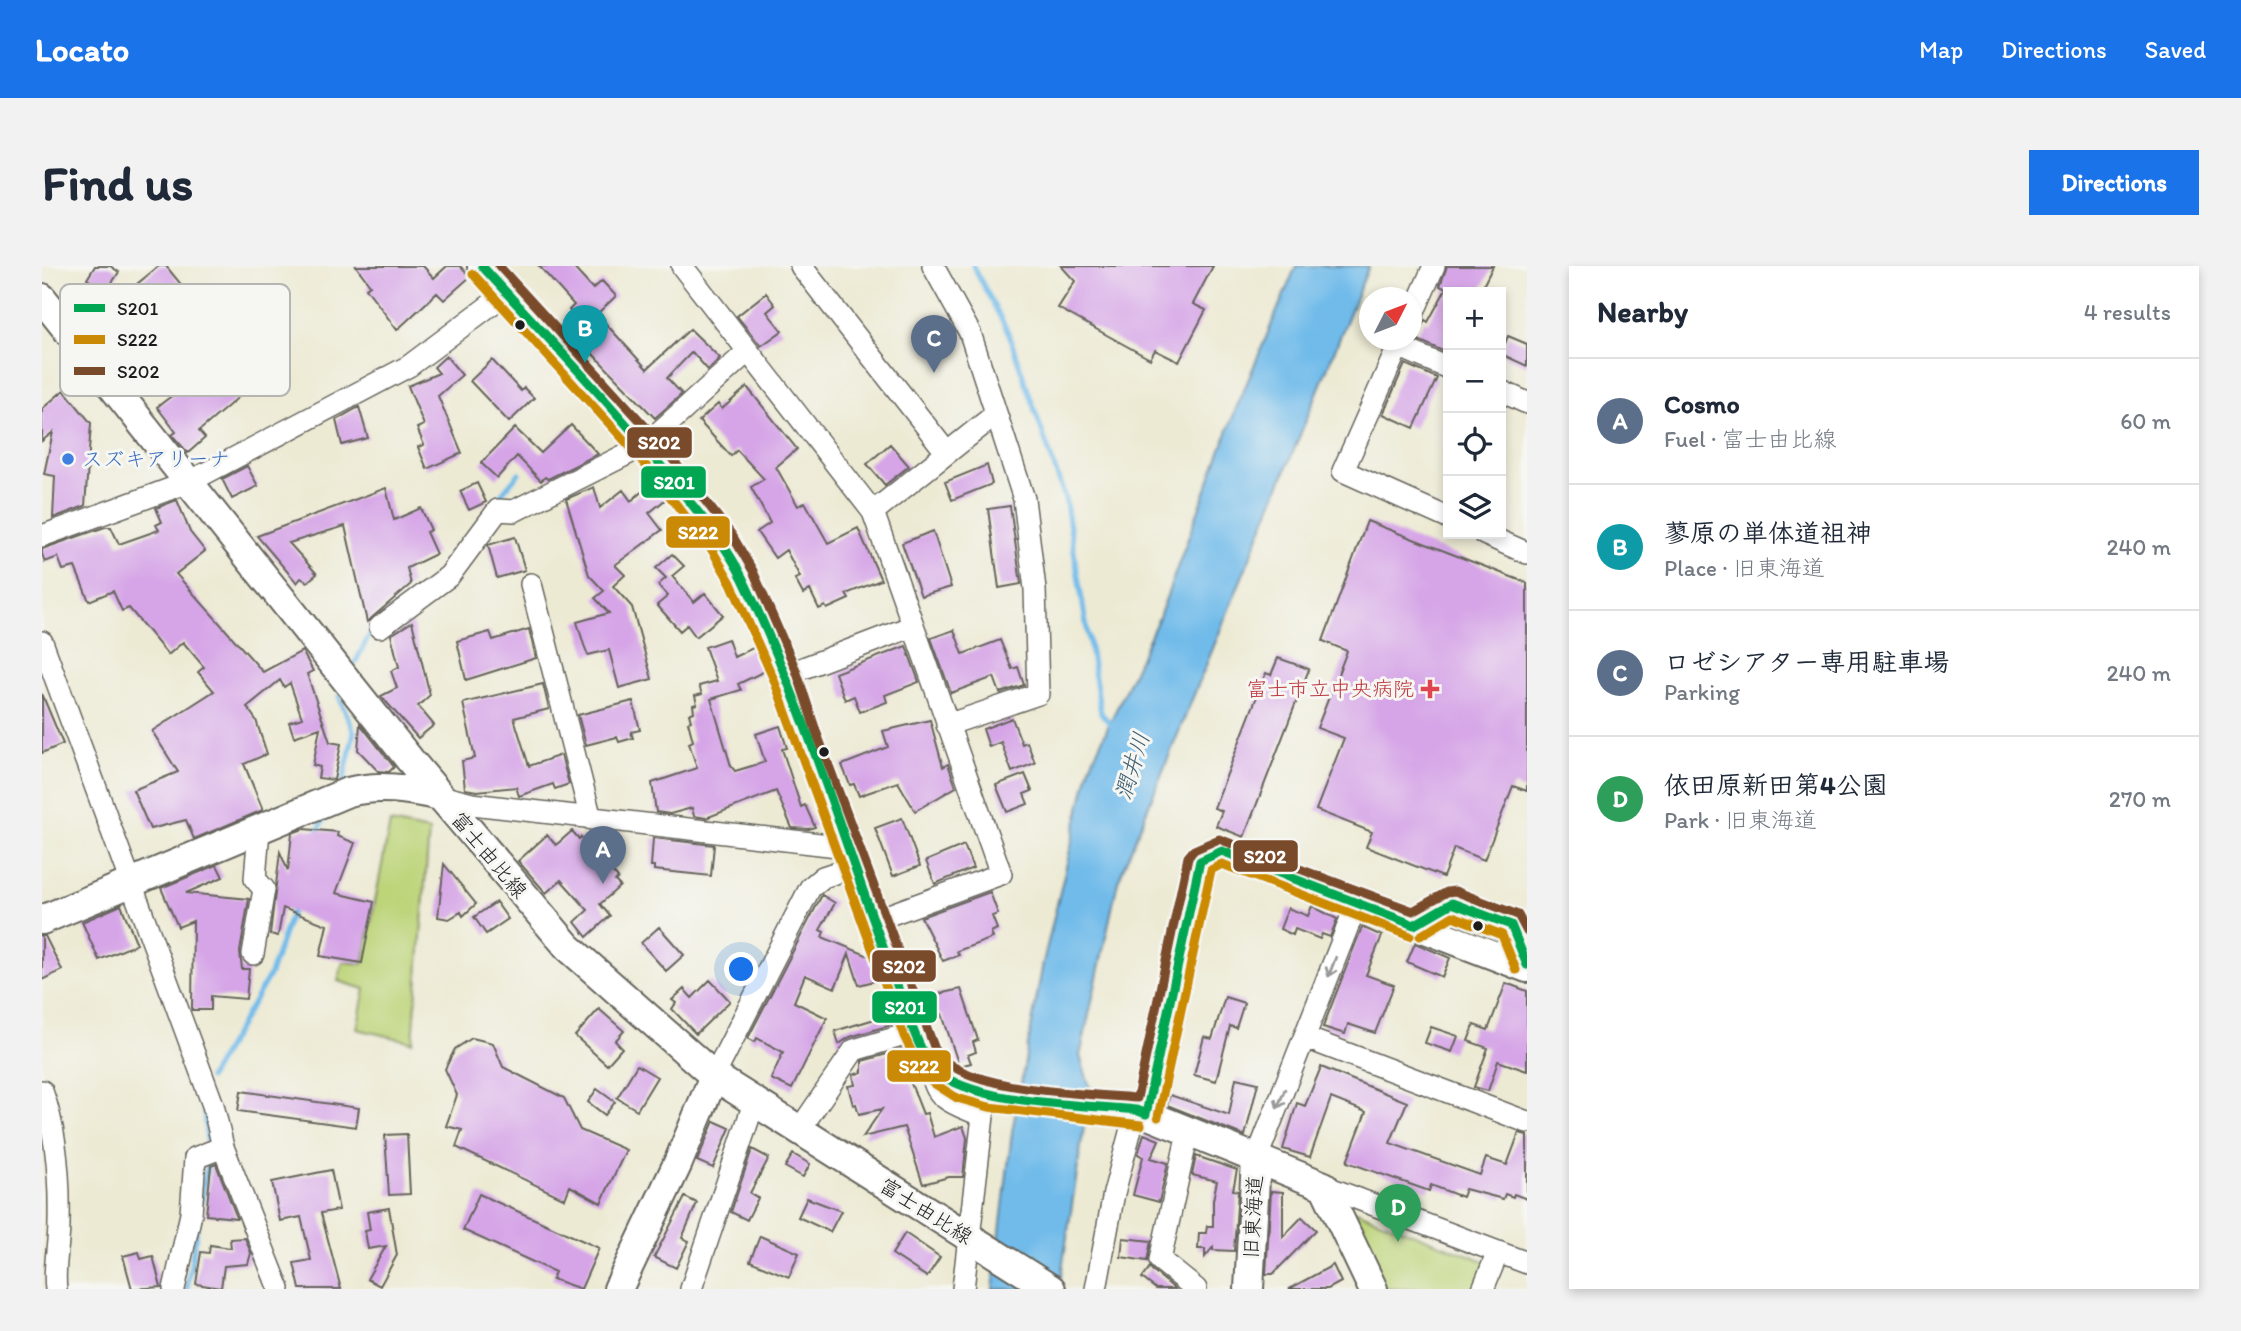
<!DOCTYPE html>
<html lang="en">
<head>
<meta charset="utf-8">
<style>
	:root { --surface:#fff; --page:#f2f2f3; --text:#1f2937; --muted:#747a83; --line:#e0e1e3; --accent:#1a73e8 }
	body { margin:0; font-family:Itim,"Klee One",sans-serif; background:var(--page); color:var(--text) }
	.controls { position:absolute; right:21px; top:21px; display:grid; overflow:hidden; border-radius:0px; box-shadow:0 4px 10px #0003 }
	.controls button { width:63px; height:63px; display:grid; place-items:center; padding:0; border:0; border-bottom:2px solid var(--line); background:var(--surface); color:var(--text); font:35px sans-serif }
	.compass { position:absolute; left:1317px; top:21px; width:63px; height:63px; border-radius:50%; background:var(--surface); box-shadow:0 4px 10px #0003; rotate:48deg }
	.you { position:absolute; left:700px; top:704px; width:24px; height:24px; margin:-18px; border:5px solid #fff; border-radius:50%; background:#1a73e8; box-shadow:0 0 0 10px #1a73e833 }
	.badge { display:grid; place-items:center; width:46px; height:46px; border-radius:50%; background:var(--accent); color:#fff; font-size:23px; font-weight:700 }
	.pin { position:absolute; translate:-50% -58px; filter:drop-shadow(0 2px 4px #0008) }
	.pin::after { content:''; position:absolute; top:37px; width:24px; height:21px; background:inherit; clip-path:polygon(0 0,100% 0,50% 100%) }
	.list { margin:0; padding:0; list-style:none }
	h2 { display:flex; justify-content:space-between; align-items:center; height:91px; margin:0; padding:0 28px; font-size:30px }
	h2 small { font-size:23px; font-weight:400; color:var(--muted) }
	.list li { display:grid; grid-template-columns:46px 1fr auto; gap:21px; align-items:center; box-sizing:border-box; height:126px; padding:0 28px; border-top:2px solid var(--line) }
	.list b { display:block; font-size:26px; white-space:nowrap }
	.list p { margin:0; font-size:23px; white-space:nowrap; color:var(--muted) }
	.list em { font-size:23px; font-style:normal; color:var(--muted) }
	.icon { flex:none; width:38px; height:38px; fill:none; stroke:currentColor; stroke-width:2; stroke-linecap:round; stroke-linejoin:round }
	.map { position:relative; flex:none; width:1485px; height:1023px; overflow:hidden; border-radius:0px }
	header { display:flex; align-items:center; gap:42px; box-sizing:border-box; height:98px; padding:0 35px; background:var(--accent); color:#fff }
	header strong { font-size:33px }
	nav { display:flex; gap:38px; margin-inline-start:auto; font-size:24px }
	.intro { display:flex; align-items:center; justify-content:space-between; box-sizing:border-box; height:168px; padding:0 42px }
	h1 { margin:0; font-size:49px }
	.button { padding:18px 32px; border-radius:0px; background:var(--accent); color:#fff; font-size:24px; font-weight:700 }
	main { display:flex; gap:42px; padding:0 42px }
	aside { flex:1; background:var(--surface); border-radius:0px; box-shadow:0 4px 10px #0003 }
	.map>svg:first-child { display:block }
</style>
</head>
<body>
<header>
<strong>Locato</strong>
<nav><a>Map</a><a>Directions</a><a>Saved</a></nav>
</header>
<div class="intro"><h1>Find us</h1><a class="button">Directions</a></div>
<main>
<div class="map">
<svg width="1485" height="1023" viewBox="0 0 1485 1023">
	<rect width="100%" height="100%" fill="#f6f6f2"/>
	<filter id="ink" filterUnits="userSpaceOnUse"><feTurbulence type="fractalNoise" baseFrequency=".0143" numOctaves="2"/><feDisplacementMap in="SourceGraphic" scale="14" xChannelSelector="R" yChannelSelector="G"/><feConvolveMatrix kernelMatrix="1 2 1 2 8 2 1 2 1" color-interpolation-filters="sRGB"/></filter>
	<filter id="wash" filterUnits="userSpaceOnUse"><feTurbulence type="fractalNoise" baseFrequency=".00686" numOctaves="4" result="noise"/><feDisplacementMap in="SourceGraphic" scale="28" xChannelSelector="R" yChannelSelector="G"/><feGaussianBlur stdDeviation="1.57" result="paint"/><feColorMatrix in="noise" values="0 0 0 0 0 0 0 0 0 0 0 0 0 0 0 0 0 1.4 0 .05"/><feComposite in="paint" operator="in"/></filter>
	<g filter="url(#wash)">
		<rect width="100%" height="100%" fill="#edead4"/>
		<path fill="#bdd479" stroke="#6c784a" stroke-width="2" d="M348,557l39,8 -16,211 -56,-13 8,-40 -27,-8 5,-19 20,2z
			M1314,945l131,51 -11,27h-94l-33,-66z"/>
		<path fill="#71bbea" stroke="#466c83" stroke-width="2" d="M1254,0h73l-251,615 -38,175 10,32 -31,201h-66l19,-157 31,-169 47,-197 69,-149 76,-206z"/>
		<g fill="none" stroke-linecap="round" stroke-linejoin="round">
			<path stroke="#71bbea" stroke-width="5" d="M931,0l35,66 57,166 36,215 12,14
				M449,240l28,-33
				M313,397l19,-37
				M297,430l15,36 -11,51
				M273,570l14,-25
				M167,812l61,-104 24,-69
				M162,847l4,36
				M145,1023l21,-131"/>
		</g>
		<g id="blocks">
			<path fill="#d6a5e7" d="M53,0h15l9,6 -13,20 -19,-13z
				M117,0h7l18,22 -26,21 -21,-25z
				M314,0h67l11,12 13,-12h13l10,11 -26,23 -7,-7 -40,37 -31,-42 4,-3z
				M497,0h33l21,23 9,-8 14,15 -19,18 50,55 43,-40 30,29 -12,12 -16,-18 -25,26 15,16 -27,24 -68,-70 8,-8 -26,-30 5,-5z
				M1019,0h152l-20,38 13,6 -27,52 -24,-12 -5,9 -92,-51 17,-27z
				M1405,0h46l-13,26h-32l-1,61 -33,-15 11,-18 3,2 18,-33 -6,-3z
				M724,27l9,12 -8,7 15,19 -21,15 -24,-30z
				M146,56l31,39 36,22 -56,48 6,7 -17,15 -16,-18 4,-3 -19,-25 33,-25 -31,-37z
				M1466,70l19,8v22l-26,-12z
				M404,90l16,19 -24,21 24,57 -35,16 -9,-22 6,-2 -7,-17 7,-3 -16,-39 31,-13 -5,-6z
				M450,94l29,31 3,-3 10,10 -25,24 -39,-41z
				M1363,98l32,14 -23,50 -31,-14z
				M705,121l50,62 -21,18 22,39 7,-4 23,41 30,-15 23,52 -35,14 3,5 -22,10 -2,-3 -6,3 -9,-19 -7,4 -8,-15 5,-2 -14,-27 -11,8 -18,-26 13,-9 -19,-36 13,-8 -27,-29 -6,6 -32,-35 19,-17 4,5z
				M22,124l27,33 -6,83 -32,12 2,-42 -11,-2 9,-42 -11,9v-32z
				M317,141l9,31 -26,7 -6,-25z
				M529,159l27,29 -50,25 -3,-2 -4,4 -24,-25 -20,22 -16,-15 34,-35 26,25z
				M848,178l19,22 -24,19 -18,-21z
				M945,199l5,19 -40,16 -7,-18z
				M205,200l11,20 -26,13 -10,-20z
				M611,216l13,17 -17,14 13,17 -47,35 10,10 -12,11 19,21 20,72 -33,9 -10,-38 -21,5 -4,-10 -7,-23 32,-9 -14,-15 9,-7 -15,-16 -23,-76 28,-12 6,21 23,-18 8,11z
				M435,217l9,19 -17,8 -9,-19z
				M344,222l8,32 27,-12 10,22 -5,2 10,22 -29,14 4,16 -44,38 -22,-96 -56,17 28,31 -10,8 -6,-4 -4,5 -40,-47z
				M135,234l13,32 15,19 -29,23 87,98 39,-21 11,20 -6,3 23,68 11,2 -7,36 -16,-2 2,-11 -7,-2 7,-37 -26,9 -5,-15 13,-4 -12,-35 -6,4 -4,-7 -33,27 9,13 11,34 -23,10 19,46 -69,29 -8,-19 -36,9 -17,-39 45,-18 -26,-41 62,-40 -16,-19 6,-5 -21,-25 -15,13 -39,-47 -7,3 -9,-20 -24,10 -14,-34 -12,3 -5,-13 -13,5 -3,-8v-5l63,-22h6l8,17 40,-14 -3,-5 6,-3 -6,-14z
				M968,240l11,78 -22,4 -11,-79z
				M1325,255l160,62v208l-14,-5 -29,74 -30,-12 -11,29 -77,-30 6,-15 -56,-22 28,-72 -27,-10 30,-77 -24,-10z
				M891,265l18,56 -30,9 -19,-53z
				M473,271l10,33 -28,8 -9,-33z
				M630,288l12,12 -12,10 22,26 11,-9 18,22 -27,22 -9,-12 -7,6 -23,-26 11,-9 -10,-11 8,-7 -10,-10z
				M370,356l18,73 -12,11 16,19 -16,13 -37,-42 16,-8 -6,-17 8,-4 -8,-32z
				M487,363l7,29 -70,22 -9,-39 33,-9 3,8z
				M912,364l9,24 37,-14 12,29 6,-2 6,18 -24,8 -6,-16 -43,16 -20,-55z
				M686,373l6,18 21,-10 10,24 -27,13 3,6 -30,9 20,67 4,5 30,-9 -9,-28 24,-8 7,22 -5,1 19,58 4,-2 10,22 -6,2 -17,-1 -16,-37 -70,27 -12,-2 -2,-8 -22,6 -14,-2 -4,-29 45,-15 -8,-25 4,-2 -5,-19 3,-1 -2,-7 5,-2 -1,-7 4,-1 -2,-8 7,-2 -3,-8 18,-5 -12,-34z
				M864,380l13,36 -34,13 2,7 -27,10 -6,-16 -9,4 -10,-27z
				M1236,392l31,11 -65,168 -28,-11 6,-15 -8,-3 52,-135 5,2z
				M501,418l6,25 -35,9 15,48 32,-11 8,29 -14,5 -2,-5 -34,12 -3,-9 -39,4 -12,-2 -3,-28 13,-3 -12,-55z
				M0,428l21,50 -21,9z
				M591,435l7,29 -9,2 2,6 -14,4 -2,-5 -31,8 -8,-30z
				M970,452l10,26 5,-2 8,21 -23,9 -11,-30 -12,5 -6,-18z
				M888,454l13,47 5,-3 8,23 -41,24 -17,-29 -39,14 -5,-12 -4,1 -8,-20 46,-18 -5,-16z
				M318,458l34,43 -5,5 -11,-1 -20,-21z
				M983,508l7,17 -8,3 4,10 -21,8 -11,-27z
				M860,552l18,48 -27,10 -18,-48z
				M261,563l35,3 -1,4 18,7 -19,50 38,9 -12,61 -42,-7 7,-31 -44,-17 -5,28 -8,-2 10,-82 8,19 4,-38z
				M530,565l7,8 2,-2 37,41 -3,3 5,5 -20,18 10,12 -23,21 -12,-15 13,-12 -27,-30 -15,13 -28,-32 29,-26 9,10z
				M611,572l61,7 -3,31 -57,-6v-4h-3z
				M922,579l9,23 -38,16 -9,-23z
				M402,598l32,40 -13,12 -2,-4 -12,7 -11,-2z
				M175,599l6,12 -37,16 63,6 -9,53 2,17h7l-3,30 -35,-3v14h-19l1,-89 -15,6 -17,-39z
				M948,626l8,22 -6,2 5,13 -6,3 2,6 -36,13 2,4 -16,6 -22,-44z
				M780,629l13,8 -15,27 4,2 -2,5 47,19 9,24 -19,5 -10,-31 -14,34 -30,-13 -11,27 33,16 -35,71 -21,-10 12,-27 -26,-14 -2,4 -7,-4z
				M454,636l12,17 -22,15 -12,-17z
				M79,639l16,39 -38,16 -17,-38z
				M1270,640l25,13 -7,18 -8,-3 -2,5 -25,-10 -2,6 -13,-6 8,-21 20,8z
				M617,661l25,28 -18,16 -25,-28z
				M1320,661l20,9 -16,39 28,10 -19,48 -27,-9 -3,10 -22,-7z
				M0,670h3l17,34 -20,10z
				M1373,677l35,15 -8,19 -35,-15z
				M668,714l20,21 -34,33 -24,-25 4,-6 -4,-3 12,-11 8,9z
				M1464,717l21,8v80l-29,-10 -10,30 -14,-4 14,-39 -20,-7 6,-16 14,5z
				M919,723l17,51 -5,2 3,10 -8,3 3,8 -12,3 -17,-52 -13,3 -5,-20z
				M1183,731l19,6 -8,25 -6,-2 -14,55 -22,-6 10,-38 8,2z
				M846,741l6,17 -44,13 -11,7 -4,-13 43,-13 -2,-7z
				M557,743l25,22 -9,10 7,7 -15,17 -32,-29z
				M1389,761l27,9 -6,16 -27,-9z
				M430,772l21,5 10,24 61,31 16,32 46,20 -25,53 -31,-17 -5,13 -109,-52 6,-17 -16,-4 11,-31 -12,-26 10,-20z
				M863,783l10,24 -7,3 15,38 4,-1 7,24 29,-11 4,12 -4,39h-14l-26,7 -19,-57 -41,10 19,-28 -23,5 -3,-10 -3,1 -5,-19 7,-1 -2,-10 9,-3v-11z
				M595,799l20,12 -20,33 -20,-12z
				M1279,801l86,35 -17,41 90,32 6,-17 21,7 12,-32 8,2v64l-13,-5 -1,3 -8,-3 -2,5 -38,-10 -3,8 -31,-12 -2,6 -82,-29 19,-50 -35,-14 -21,59 -27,-8 14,-46 8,3z
				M1194,812l22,5 -13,53 -78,-31 3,-10 59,20z
				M555,823l18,13 -10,13 -17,-13z
				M199,825l118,17 -3,19 -118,-16z
				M672,855l16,7 -17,40 -16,-7z
				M365,868l3,60 -21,1 -4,-60z
				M1102,868l15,6 -8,18 17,5 -9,39 -26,-7 10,-38 -5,-3z
				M710,883l17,9 -19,35 8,5 -11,22 -16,-8z
				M751,888l17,10 -7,13 -18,-10z
				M1154,890l41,14 -4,20 5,1 -4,60 -21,-1v-3l-8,10v-8h-7l1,-16h7l1,-7h6v-26l4,-19 -25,-6z
				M174,898l21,54 -31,-3 5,-49z
				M289,904l8,40 -18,3 20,76h-41l-6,-26 17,-3 -10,-43 -21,4 -8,-39z
				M1229,925l12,1v45l19,-20 14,13 -43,44h-7z
				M437,928l120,54 -18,41 -29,-10 3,-7 -92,-42z
				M643,931l12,6 -15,35 7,3 -13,27 -22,-11z
				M765,932l34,13 -11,21 -32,-15z
				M347,942l8,47 -17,31 -13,-7 19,-33 -18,3 -3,-18 5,-1 -3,-18z
				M863,967l35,24 -13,20 -35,-23z
				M718,970l39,17 -10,24 -39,-16z
				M203,972l6,15 -3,11 -24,2 -3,22 -25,-4 5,-32 8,1 1,-8 21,3 -1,-9z
				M1081,972l28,3 -4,20 -26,-4z
				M97,986l2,7 12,-3 8,31 -29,2 -9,-33z
				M1291,999l8,17 -13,7h-39z
				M1108,1001l2,3 23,19h-19l-14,-11z"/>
		</g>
	</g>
	<g filter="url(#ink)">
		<use href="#blocks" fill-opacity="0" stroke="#65645c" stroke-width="2"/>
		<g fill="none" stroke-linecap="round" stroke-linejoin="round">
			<g stroke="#65645c" stroke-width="24">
				<path id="street" d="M640,0l191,246 128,362 -126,46
					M759,0l146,187
					M891,0l37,67 54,166 11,90 3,105 -91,31
					M1370,50l22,-50
					M1359,74l-58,131 105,47
					M1356,80l50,22
					M1459,125l26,12
					M831,246l123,-98
					M1442,268l43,19
					M0,270l147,-54 220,-116 96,-72
					M489,318l60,235
					M338,361l69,-51 49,-66 16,1 131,-66 102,-93
					M0,376l171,463 10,42 56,142
					M743,409l128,-49
					M398,530l32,8 374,43
					M211,688l11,-65 -9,-10 4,-49
					M1264,772l221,84
					M891,803c-2,31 25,36 50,47l-20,173
					M672,810l96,-188 13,-11 30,-10
					M0,825c15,41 18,89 17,133 0,21 -6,44 -3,65
					M756,866l56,-82 61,-18
					M1146,867l-28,127 36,29
					M1214,894l101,-257
					M1282,920l203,77
					M132,1023l17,-75 4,-56 28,-11
					M649,1023l63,-186
					M1054,1023l18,-96 22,-83
					M1441,1023l15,-37"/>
			</g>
			<g stroke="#65645c" stroke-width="32">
				<path id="secondary" d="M440,0l163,179 77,98 20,34 43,98 68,192 62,165 18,37 28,18 30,8 145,15 188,76 49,103
					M0,32l368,462 158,187 146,129 337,213
					M0,654l306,-128c31,-8 61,-3 92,4
					M1104,848l54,-253 22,-10 305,117
					M576,1023l60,-126 36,-87
					M1207,1023l7,-129"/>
			</g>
			<use href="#street" stroke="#fff" stroke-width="21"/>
			<use href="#secondary" stroke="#fff" stroke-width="28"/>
			<g stroke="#f6f6f2" stroke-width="14">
				<path id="bus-1" d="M440,0c67,74 137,145 198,224 23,28 47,56 63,89 60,124 99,258 147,387 9,22 29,91 46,105 41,34 145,33 200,39l10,4
					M1372,659l38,-22 59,22 16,40
					M1104,848l54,-253 22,-10 192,74"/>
			</g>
			<g stroke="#f6f6f2" stroke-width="14">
				<path id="bus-2" d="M431,8l163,179 76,97 19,33 43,97 130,356 20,41 33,21 32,9 152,18
					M1378,670l33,-20 49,19 14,35
					M1116,851l53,-247 11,-6 188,72"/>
			</g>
			<g stroke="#f6f6f2" stroke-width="14">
				<path id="bus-3" d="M457,0l156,171 77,98 21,36 43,99 20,61 120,321c30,41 151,41 201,46l51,-241 6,-7 25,-11 194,72 34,-19 8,-1 63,24 9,17"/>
			</g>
			<use href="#bus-1" stroke="#00a651" stroke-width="9"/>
			<use href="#bus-2" stroke="#cb8a06" stroke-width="9"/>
			<use href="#bus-3" stroke="#7a4b2a" stroke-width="9"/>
		</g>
		<defs><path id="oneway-shaft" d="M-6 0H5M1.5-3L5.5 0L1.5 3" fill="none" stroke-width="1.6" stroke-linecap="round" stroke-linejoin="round" transform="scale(1.75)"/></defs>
		<g stroke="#999">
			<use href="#oneway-shaft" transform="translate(1290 701) rotate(111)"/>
			<use href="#oneway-shaft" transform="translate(1239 833) rotate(112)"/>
		</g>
	</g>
	<g fill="#1c1c1c" stroke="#f6f6f2" stroke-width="2.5">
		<circle cx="478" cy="59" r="6"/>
		<circle cx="782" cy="486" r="6"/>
		<circle cx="1436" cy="660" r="6"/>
	</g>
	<circle fill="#3f7fe0" stroke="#f6f6f2" stroke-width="2.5" cx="26" cy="193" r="7"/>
	<path fill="#e0444e" stroke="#f6f6f2" stroke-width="2.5" d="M1384.5 412.5h7v7h7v7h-7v7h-7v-7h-7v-7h7z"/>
	<g text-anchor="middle" stroke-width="6" stroke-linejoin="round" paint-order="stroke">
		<g font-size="21" fill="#366cbe" stroke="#f6f6f2" text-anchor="start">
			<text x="40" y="200">スズキアリーナ</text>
		</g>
		<g font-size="21" fill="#be3a42" stroke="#f6f6f2" text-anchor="end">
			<text x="1372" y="430">富士市立中央病院</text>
		</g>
		<g font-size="21" fill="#1c1c1c" stroke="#f6f6f2">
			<text transform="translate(447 589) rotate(50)" y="7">富士由比線</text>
			<text transform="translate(884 945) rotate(32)" y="7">富士由比線</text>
			<text transform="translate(1211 951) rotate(-87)" y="7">旧東海道</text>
		</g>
		<g font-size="23" font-style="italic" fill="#3e5c6e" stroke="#f6f6f2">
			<text transform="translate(1090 500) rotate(-73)" y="8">潤井川</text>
		</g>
	</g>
	<rect x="18" y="18" width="230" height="112" rx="10" fill="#f6f6f2" stroke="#b5b5b2" stroke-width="2"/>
	<rect x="32" y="38" width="31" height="8" fill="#00a651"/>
	<rect x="32" y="69" width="31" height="9" fill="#cb8a06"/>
	<rect x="32" y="101" width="31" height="8" fill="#7a4b2a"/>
	<g font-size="19" fill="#1c1c1c">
		<text x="75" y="49">S201</text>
		<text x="75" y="80">S222</text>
		<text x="75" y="112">S202</text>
	</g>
	<g stroke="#f6f6f2" stroke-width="2.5">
		<rect x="584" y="160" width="67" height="33" rx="7" fill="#7a4b2a"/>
		<rect x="598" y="199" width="67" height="34" rx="7" fill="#00a651"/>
		<rect x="623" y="249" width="66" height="34" rx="7" fill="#cb8a06"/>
		<rect x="1190" y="573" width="67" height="34" rx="7" fill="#7a4b2a"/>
		<rect x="829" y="683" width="66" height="34" rx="7" fill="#7a4b2a"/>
		<rect x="829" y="724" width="67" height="34" rx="7" fill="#00a651"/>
		<rect x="844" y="783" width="66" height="34" rx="7" fill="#cb8a06"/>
	</g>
	<g font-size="19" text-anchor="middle" font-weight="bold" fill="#fff">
		<text x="617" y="183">S202</text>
		<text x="632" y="223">S201</text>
		<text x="656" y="273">S222</text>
		<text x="1223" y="597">S202</text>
		<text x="862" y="707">S202</text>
		<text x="863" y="748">S201</text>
		<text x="877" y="807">S222</text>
	</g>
</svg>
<div class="controls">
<button>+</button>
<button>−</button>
<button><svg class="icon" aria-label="locate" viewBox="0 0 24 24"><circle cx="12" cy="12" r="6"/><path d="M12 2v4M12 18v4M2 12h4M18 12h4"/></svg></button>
<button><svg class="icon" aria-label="layers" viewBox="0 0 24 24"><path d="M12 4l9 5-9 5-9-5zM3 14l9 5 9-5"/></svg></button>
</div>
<svg class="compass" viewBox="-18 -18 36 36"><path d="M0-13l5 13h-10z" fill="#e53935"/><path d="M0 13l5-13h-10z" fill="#747a83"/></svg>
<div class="you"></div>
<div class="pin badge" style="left:561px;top:618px;background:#5c6f8a">A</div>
<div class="pin badge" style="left:543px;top:97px;background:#0f9aa8">B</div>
<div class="pin badge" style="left:892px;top:107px;background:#5c6f8a">C</div>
<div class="pin badge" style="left:1356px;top:976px;background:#2e9e5b">D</div>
</div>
<aside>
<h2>Nearby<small>4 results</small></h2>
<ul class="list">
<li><span class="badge" style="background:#5c6f8a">A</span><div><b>Cosmo</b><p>Fuel · 富士由比線</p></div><em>60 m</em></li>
<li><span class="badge" style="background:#0f9aa8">B</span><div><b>蓼原の単体道祖神</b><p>Place · 旧東海道</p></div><em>240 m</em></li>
<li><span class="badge" style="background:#5c6f8a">C</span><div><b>ロゼシアター専用駐車場</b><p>Parking</p></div><em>240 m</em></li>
<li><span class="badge" style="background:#2e9e5b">D</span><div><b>依田原新田第4公園</b><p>Park · 旧東海道</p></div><em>270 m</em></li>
</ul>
</aside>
</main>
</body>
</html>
